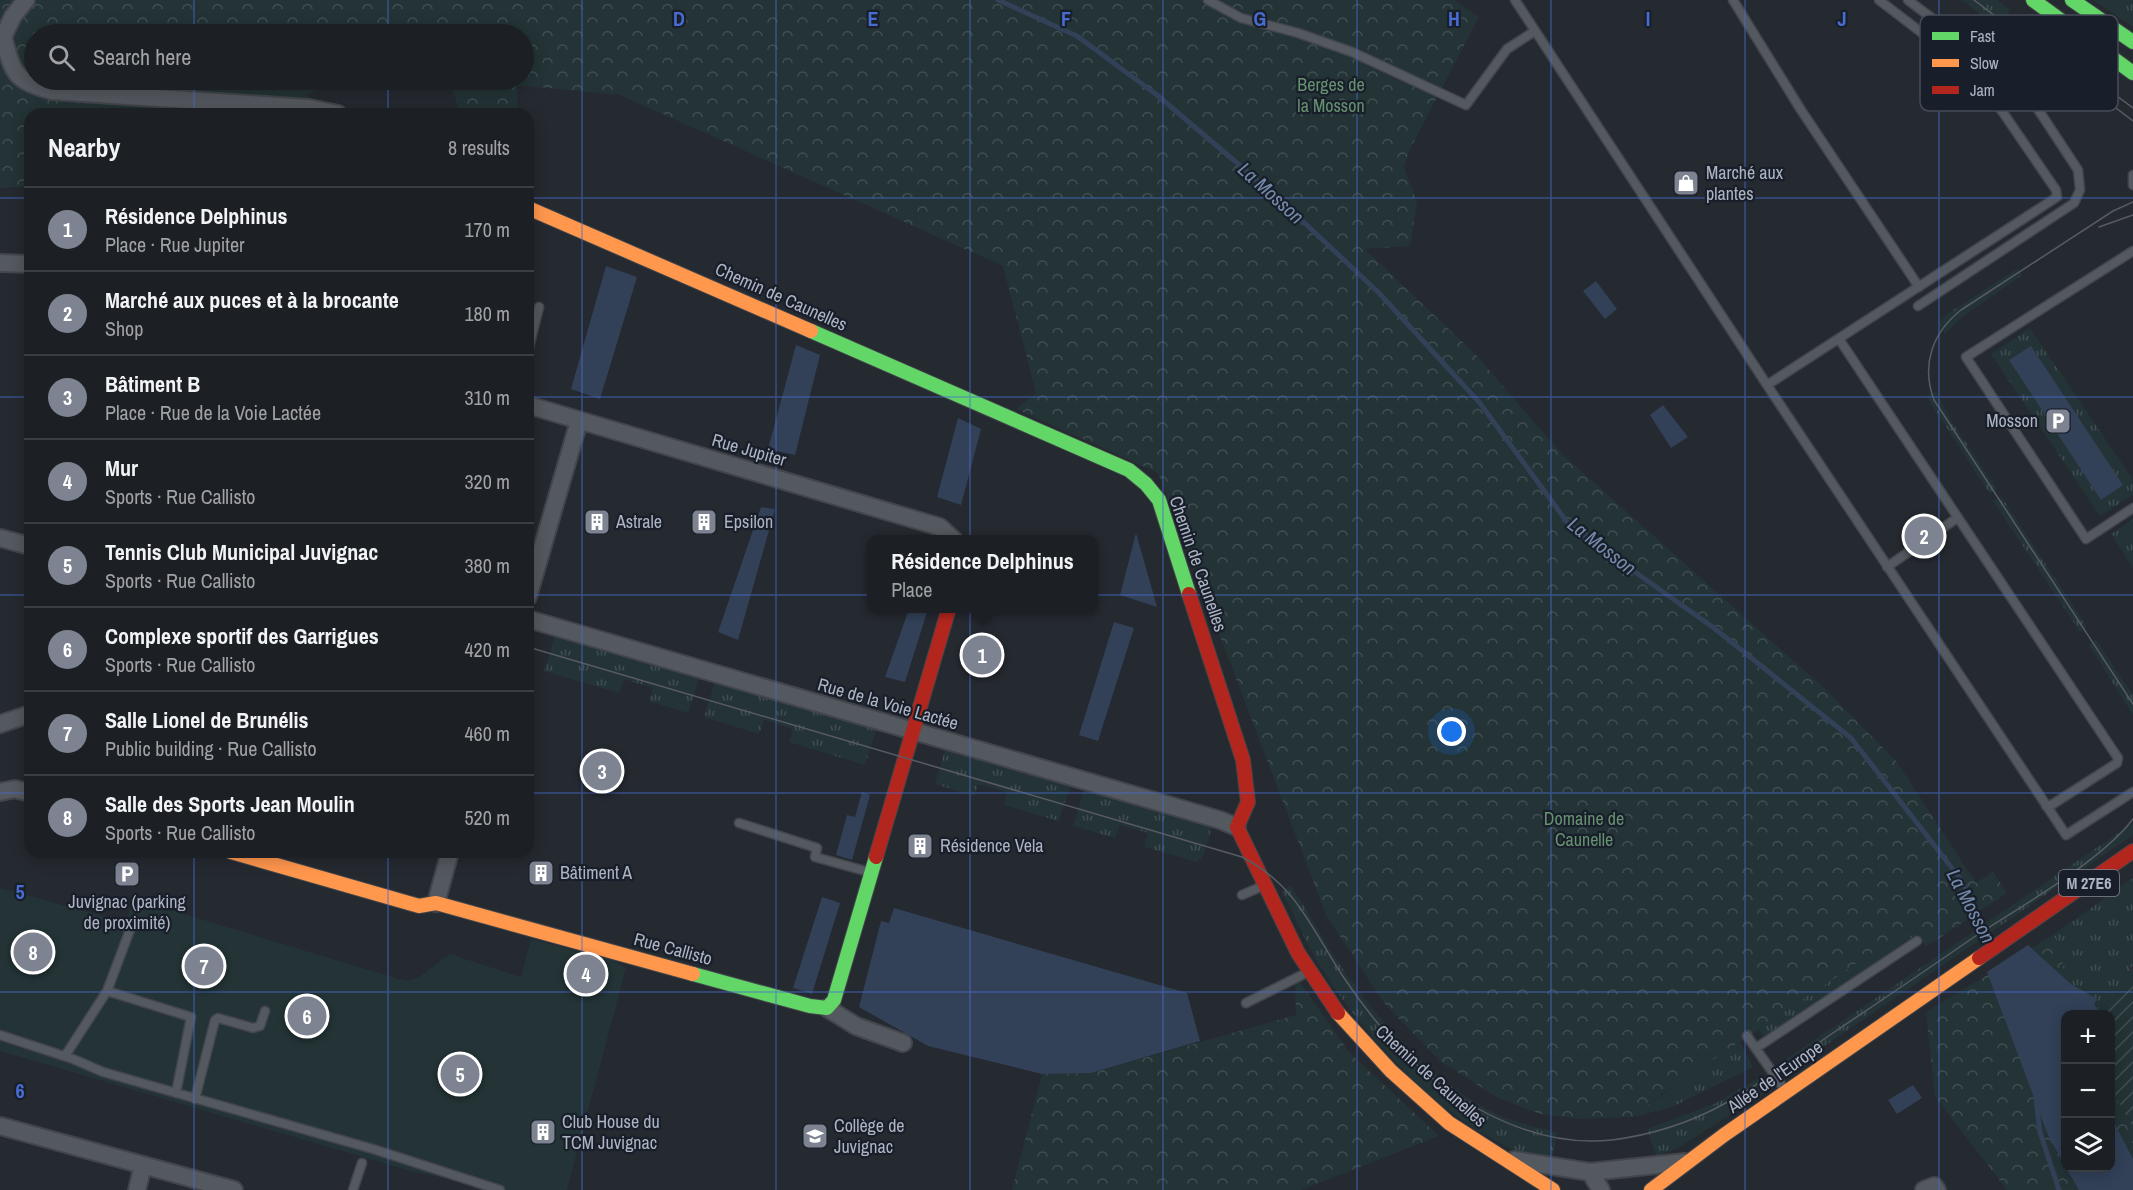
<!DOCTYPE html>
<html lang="en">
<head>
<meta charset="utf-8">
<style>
	:root { --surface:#1c1f24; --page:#25272c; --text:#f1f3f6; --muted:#a0a2a6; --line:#3a3d41; --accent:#7d8390 }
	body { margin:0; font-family:"Archivo Narrow",sans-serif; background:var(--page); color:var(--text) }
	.controls { position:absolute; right:18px; bottom:18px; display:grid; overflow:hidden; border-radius:12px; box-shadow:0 3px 15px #0003 }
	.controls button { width:54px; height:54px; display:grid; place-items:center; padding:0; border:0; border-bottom:2px solid var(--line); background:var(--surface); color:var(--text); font:30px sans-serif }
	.you { position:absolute; left:1452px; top:732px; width:21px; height:21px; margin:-15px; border:4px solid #fff; border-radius:50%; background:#1a73e8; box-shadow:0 0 0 9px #1a73e833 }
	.badge { display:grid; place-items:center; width:39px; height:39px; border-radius:50%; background:var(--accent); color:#fff; font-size:20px; font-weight:700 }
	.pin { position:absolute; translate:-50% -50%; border:3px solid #fff; box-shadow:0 2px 6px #0006 }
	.popup { position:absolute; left:867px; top:535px; width:231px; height:78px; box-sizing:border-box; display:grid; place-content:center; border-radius:12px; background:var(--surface); filter:drop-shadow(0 2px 4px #0005); font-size:20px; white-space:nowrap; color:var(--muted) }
	.popup b { font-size:22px; color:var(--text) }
	.popup::after { content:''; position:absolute; left:50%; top:100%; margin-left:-12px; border:12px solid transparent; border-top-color:var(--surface) }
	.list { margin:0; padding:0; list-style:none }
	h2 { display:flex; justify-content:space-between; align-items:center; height:78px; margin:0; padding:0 24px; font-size:26px }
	h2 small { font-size:20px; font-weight:400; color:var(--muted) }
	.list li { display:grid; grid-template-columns:39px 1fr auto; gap:18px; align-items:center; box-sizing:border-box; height:84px; padding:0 24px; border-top:2px solid var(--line) }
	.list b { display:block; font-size:22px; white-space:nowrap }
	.list p { margin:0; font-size:20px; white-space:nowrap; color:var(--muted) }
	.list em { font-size:20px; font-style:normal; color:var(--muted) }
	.icon { flex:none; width:33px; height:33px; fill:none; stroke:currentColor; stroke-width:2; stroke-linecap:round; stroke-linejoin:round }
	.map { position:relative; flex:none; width:2133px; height:1190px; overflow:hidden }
	.search { position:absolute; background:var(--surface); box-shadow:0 3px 15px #0003; left:24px; top:24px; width:510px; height:66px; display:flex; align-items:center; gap:15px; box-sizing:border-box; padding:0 21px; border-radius:33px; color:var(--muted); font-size:22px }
	.panel { position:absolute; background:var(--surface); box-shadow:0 3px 15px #0003; left:24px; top:108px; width:510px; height:750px; border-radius:18px }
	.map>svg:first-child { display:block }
</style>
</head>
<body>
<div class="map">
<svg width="2133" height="1190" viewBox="0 0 2133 1190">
	<defs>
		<pattern id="grass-tufts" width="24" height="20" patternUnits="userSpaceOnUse" patternTransform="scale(1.5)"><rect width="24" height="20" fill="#233336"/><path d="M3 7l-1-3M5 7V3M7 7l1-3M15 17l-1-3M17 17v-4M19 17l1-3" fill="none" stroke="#404e51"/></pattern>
		<pattern id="forest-crowns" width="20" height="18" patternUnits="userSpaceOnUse" patternTransform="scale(1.5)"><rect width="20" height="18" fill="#233336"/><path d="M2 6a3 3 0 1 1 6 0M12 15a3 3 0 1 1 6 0" fill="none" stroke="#404e51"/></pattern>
		<pattern id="garden-furrows" width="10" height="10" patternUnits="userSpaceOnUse" patternTransform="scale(1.5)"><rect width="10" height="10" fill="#233336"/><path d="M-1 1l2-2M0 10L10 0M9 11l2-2" fill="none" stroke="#404e51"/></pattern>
	</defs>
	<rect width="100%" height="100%" fill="#252930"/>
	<path fill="url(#grass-tufts)" d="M1962,0h35l13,10 -13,17z
		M2093,0h40v27z
		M2018,268l4,7 -61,43 -16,16 -7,-11 9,-9z
		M2030,328l103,152v15l-33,21 -109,-162z
		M1936,391l14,28 47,70 -7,5 -64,-98z
		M2001,496l86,131 -7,5 -87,-131z
		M2133,519v49l-22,-34z
		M555,636l144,43 -11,34 -39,-12 4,-13 -29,-9 -5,14 -75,-22z
		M2096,640l37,55v20l-44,-70z
		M715,682l161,48 -11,35 -76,-23 4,-13 -29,-9 -5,14 -55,-17z
		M945,750l125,37 -11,34 -55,-16 3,-13 -29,-8 -4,12 -39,-12z
		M1084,790l128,37 -10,33 -3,-1 -2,3 -53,-15 4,-14 -28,-8 -5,13 -42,-12z
		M2133,823v12l-345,236 -6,-9z
		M2133,878v88l-3,2 3,4v13l-45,29h-16l-19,-79z
		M1290,885c17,24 30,49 46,74 38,57 93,121 155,152 21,11 43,16 66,21l-5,29c-20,-5 -41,-11 -60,-22 -63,-34 -132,-109 -170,-170 -16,-25 -26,-51 -40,-77z
		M1913,926l4,8 -152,104 -7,-8 -18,12 13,25 -83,41 -38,9 104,-76z
		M1760,1077l8,14 -92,58 -20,7 -9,-27 69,-26z"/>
	<path fill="url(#forest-crowns)" d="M0,0h1454l25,17 -70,134 -5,16 13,35 -7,44 -45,3 111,106 86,99 262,234 73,74 79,121 17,-11 14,21 -81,54 -14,-21 -250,168 -30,23 -52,2 -40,-5 -42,-16 -58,-37 -56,-58 -58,-88 -168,-442 -142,-64 20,-16 -33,-127 -383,-171 -103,-10v29h-57l-10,-34h74v-46h-490v46h305l-32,14 8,20h-285v72l-30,2z
		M2053,935l5,7 15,72h-7v154h44l1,-80 22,40v62h-126l-72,-93 -9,-85z
		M1300,982l49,70 90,84 -138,54h-289l30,-116 49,-1 205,-58 -1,-31z"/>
	<path fill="url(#garden-furrows)" d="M2133,985v143l-22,-40 -1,-74h-22z"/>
	<path fill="#233336" d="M0,888l125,34 9,-23 272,82 13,-4 31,-23 71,23 10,-38 81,21 14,8 -59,222h-62l-91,-18 -414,-121z"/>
	<path fill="#324158" d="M606,266l31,11 -37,122 -29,-10z
		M1596,281l21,28 -12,10 -22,-28z
		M796,345l24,10 -25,100 -27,-6z
		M2031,346l92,139 -22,15 -92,-140z
		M1663,405l25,32 -17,11 -21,-33z
		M958,418l23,11 -20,76 -24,-8z
		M761,507l14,2 -37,131 -20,-8z
		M1136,533l21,74 -37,-12z
		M909,609h19l-23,73 -20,-5z
		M1114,622l20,6 -36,113 -19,-6z
		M862,792l8,3 -18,65 -16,-5 11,-40 8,2z
		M822,897l18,6 -28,91 -19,-6z
		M894,908l293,85 13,48 -109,32 -49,1 -114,-28 -69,-39 22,-86 8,2z
		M2028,945l43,39 26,15 -3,5 7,10h-35l-1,152 -17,-31 -61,-163z
		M1913,1085l9,13 -25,16 -9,-14z
		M2111,1095l3,27 19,37v31h-54l-13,-22h44z"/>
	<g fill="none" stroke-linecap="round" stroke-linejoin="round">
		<path stroke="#324158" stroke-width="5" d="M998,0l79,36 80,59 119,101 103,97 100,109 91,124 144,102 137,110 111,143 28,59
			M2036,1100l4,32 19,58"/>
		<g stroke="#42454b" stroke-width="11">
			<path id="lane" d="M1208,0l33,18 57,15 54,19 114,53 41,-56 28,-18
				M1515,0l252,385 299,450 67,-43
				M1733,0l68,110 118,177
				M1908,0l116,88 54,82 2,20 -6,13 -156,103
				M2133,175v10
				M2133,251l-167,106 120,182 47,-31
				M1839,339l279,419 -1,5 -64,41 -7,2
				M528,351l11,-44
				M1767,385l290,-188 -1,-7 -78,-114 -99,-76
				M1887,567l70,-49
				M739,823l78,25 -2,9 54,15
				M1242,895l23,-10
				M107,991l84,26 -15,76
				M1246,1003l62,-31
				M0,1035l73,24 30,13 270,77 127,41
				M1747,1036l38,54
				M1756,1048l161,-107
				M65,1056l42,-65 26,-69
				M195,1099l20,-79 3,-2 35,10 7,-2 5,-15
				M353,1190l9,-27"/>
		</g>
		<g stroke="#42454b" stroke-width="20">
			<path id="street" d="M26,0l-13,16 -10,21c11,37 10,43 49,54l257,17 29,6
				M0,263l30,1
				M528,405l412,122 14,13
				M0,538l30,8
				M528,597l51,-176
				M528,619l692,201 17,7
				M0,724l30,-10
				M0,792l15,-3 15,4
				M436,903l14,-51
				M827,1008l29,18 47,17
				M0,1126l234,64
				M1514,1160l76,12 95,-10
				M1590,1172l11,18
				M137,1190l6,-25
				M1924,1190l10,-4 3,4"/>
		</g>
		<g stroke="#42454b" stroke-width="16">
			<path id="fast" d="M2033,0l100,73
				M2072,0l61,42
				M811,331l318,139 17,14 13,16 30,94
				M693,974l117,32 17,2 7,-8 42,-143"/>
		</g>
		<g stroke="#42454b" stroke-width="16">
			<path id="slow" d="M528,208l283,123
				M231,852l188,54 17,-3 257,71
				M1338,1013l53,58 58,52 104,67
				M1651,1190l73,-55 255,-177"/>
		</g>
		<g stroke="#42454b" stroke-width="16">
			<path id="jam" d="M1189,594l54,166 5,42 -11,25 61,126 40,60
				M876,857l73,-249
				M1979,958l154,-107"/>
		</g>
		<use href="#lane" stroke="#54585f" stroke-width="8"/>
		<use href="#street" stroke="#54585f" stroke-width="16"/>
		<use href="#fast" stroke="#63d668" stroke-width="14"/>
		<use href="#slow" stroke="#ff974d" stroke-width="14"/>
		<use href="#jam" stroke="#b3261e" stroke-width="14"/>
		<path stroke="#585b62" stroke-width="1.5" d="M1974,0l159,121
			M2041,40l92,68
			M2133,202l-20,9 -152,99c-29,23 -40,55 -27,90l199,304
			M2099,227l34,-12
			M528,647l714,210c56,29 69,72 102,121 25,37 57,76 92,103 50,38 112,66 176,59 38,-5 77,-17 110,-35 38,-21 73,-46 108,-70 49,-33 98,-66 147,-100 46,-30 124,-74 156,-116"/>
	</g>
	<path fill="none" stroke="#486dd2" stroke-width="1.5" stroke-opacity="0.55" d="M194,0v34M388,0v34M582,0v1190M776,0v1190M970,0v1190M1163,0v1190M1357,0v1190M1551,0v1190M1745,0v1190M1939,0v1190M194,80v34M388,80v34M0,198h30M528,198h1605M0,397h30M528,397h1605M0,595h30M528,595h1605M0,793h30M528,793h1605M194,852v338M388,852v338M0,992h2133"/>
	<defs>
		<g id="shop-square" transform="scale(1.35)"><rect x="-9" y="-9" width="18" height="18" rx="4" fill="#7d8390" stroke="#191f2a"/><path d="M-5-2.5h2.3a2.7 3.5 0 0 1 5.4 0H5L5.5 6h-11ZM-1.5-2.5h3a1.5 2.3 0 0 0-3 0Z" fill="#fff"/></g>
		<g id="parking-square" transform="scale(1.35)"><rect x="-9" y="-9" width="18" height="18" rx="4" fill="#7d8390" stroke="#191f2a"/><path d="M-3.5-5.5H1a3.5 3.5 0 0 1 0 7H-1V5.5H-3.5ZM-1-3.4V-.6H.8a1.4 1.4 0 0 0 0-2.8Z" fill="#fff"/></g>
		<g id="building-square" transform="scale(1.35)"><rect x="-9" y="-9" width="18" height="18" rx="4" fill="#7d8390" stroke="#191f2a"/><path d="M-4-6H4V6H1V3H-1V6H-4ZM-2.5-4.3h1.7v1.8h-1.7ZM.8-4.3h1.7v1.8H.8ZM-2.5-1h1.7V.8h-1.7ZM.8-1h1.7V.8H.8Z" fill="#fff"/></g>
		<g id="school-square" transform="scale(1.35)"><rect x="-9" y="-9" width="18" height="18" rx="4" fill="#7d8390" stroke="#191f2a"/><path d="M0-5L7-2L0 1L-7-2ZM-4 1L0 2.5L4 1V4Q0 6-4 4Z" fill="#fff"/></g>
	</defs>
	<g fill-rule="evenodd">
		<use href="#shop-square" x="1686" y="183"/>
		<use href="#parking-square" x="2058" y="421"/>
		<use href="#building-square" x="597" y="522"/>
		<use href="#building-square" x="704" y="522"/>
		<use href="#building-square" x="920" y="846"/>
		<use href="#building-square" x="541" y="873"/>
		<use href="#parking-square" x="127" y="874"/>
		<use href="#building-square" x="543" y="1132"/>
		<use href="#school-square" x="815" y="1136"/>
	</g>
	<g text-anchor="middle" stroke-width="4.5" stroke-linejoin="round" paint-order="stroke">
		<rect fill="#191f2a" stroke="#818795" stroke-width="1.5" x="2059" y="870" width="60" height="26" rx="4.5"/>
		<g font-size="16" font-weight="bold" fill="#adb4c3">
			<text x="2089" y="889">M 27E6</text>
		</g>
		<g font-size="18" fill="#669271" stroke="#191f2a">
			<text x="1331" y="91">Berges de<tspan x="1331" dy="21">la Mosson</tspan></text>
			<text x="1584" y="825">Domaine de<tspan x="1584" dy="21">Caunelle</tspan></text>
		</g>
		<g font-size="18" fill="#adb4c3" stroke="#191f2a" text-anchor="start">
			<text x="1706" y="179">Marché aux<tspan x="1706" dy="21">plantes</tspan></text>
			<text x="2038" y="427" text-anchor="end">Mosson</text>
			<text x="616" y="528">Astrale</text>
			<text x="724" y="528">Epsilon</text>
			<text x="940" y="852">Résidence Vela</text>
			<text x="560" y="879">Bâtiment A</text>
			<text x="127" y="908" text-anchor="middle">Juvignac (parking<tspan x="127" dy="21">de proximité)</tspan></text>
			<text x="562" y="1128">Club House du<tspan x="562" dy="21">TCM Juvignac</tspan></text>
			<text x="834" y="1132">Collège de<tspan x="834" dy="21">Juvignac</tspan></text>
		</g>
		<g font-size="18" fill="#adb4c3" stroke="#191f2a">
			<text transform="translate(781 297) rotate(24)" y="6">Chemin de Caunelles</text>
			<text transform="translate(749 450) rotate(16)" y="6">Rue Jupiter</text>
			<text transform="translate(1198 564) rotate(71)" y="6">Chemin de Caunelles</text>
			<text transform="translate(888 704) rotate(16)" y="6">Rue de la Voie Lactée</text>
			<text transform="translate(673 949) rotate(15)" y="6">Rue Callisto</text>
			<text transform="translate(1431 1076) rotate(42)" y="6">Chemin de Caunelles</text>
			<text transform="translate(1775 1077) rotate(-35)" y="6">Allée de l'Europe</text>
		</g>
		<g font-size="20" font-style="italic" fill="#758aaa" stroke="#191f2a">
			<text transform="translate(1271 193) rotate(42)" y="7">La Mosson</text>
			<text transform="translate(1602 546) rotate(38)" y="7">La Mosson</text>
			<text transform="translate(1971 906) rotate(62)" y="7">La Mosson</text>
		</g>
	</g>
	<rect x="1920" y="15" width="198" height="96" rx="9" fill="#191f2a" stroke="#454c58" stroke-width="1.5"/>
	<rect x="1932" y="32" width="27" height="8" fill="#63d668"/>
	<rect x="1932" y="59" width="27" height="8" fill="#ff974d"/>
	<rect x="1932" y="86" width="27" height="8" fill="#b3261e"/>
	<g font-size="16" fill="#adb4c3">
		<text x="1970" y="42">Fast</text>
		<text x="1970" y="69">Slow</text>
		<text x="1970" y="96">Jam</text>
	</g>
	<g font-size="20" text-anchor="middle" font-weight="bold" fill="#486dd2" stroke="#191f2a" stroke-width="4.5" stroke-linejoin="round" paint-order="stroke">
		<text x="679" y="26">D</text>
		<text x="873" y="26">E</text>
		<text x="1066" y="26">F</text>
		<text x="1260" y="26">G</text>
		<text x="1454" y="26">H</text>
		<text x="1648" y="26">I</text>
		<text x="1842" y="26">J</text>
		<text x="20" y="899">5</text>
		<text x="20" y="1098">6</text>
	</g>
</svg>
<div class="controls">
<button>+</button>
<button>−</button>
<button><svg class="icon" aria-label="layers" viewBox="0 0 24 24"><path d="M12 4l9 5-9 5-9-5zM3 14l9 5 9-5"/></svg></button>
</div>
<div class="you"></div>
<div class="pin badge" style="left:982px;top:655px">1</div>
<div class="popup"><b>Résidence Delphinus</b>Place</div>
<div class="pin badge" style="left:1924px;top:536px">2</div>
<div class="pin badge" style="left:602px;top:771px">3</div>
<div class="pin badge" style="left:586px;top:974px">4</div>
<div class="pin badge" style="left:460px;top:1074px">5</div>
<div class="pin badge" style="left:307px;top:1016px">6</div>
<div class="pin badge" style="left:204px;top:966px">7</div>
<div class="pin badge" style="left:33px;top:952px">8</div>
<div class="search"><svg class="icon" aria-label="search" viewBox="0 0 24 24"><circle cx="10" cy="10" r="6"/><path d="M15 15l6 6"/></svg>Search here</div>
<section class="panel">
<h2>Nearby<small>8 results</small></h2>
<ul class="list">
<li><span class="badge">1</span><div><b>Résidence Delphinus</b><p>Place · Rue Jupiter</p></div><em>170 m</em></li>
<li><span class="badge">2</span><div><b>Marché aux puces et à la brocante</b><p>Shop</p></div><em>180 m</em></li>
<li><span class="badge">3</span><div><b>Bâtiment B</b><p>Place · Rue de la Voie Lactée</p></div><em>310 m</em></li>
<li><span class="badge">4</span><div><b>Mur</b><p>Sports · Rue Callisto</p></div><em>320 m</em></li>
<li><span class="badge">5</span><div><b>Tennis Club Municipal Juvignac</b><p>Sports · Rue Callisto</p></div><em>380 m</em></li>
<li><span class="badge">6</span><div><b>Complexe sportif des Garrigues</b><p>Sports · Rue Callisto</p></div><em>420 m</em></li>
<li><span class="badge">7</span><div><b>Salle Lionel de Brunélis</b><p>Public building · Rue Callisto</p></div><em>460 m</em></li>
<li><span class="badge">8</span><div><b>Salle des Sports Jean Moulin</b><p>Sports · Rue Callisto</p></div><em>520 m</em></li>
</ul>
</section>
</div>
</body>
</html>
